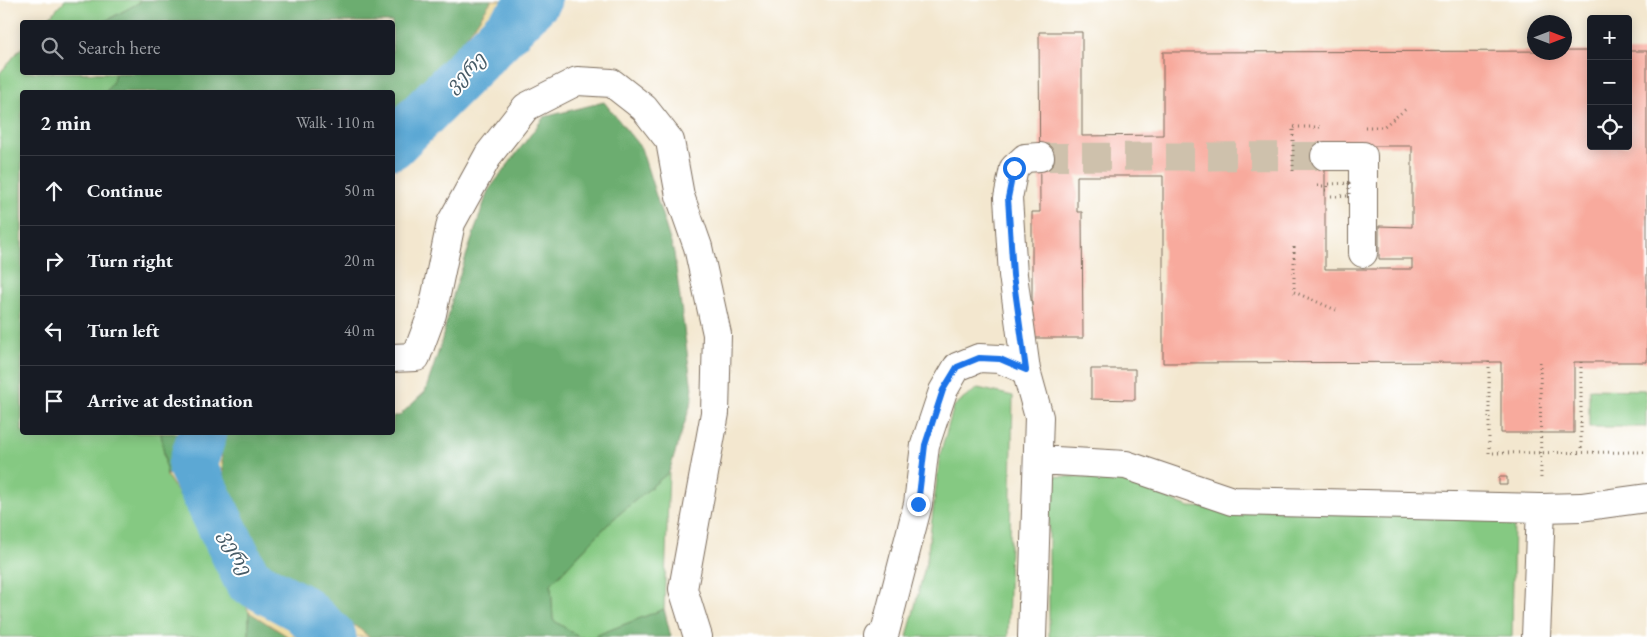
<!DOCTYPE html>
<html lang="en">
<head>
<meta charset="utf-8">
<style>
	:root { --surface:#171b24; --page:#20242c; --text:#f1f3f6; --muted:#9ea1a6; --line:#363941 }
	body { margin:0; font-family:"EB Garamond","Noto Serif Georgian",serif; background:var(--page); color:var(--text) }
	.controls { position:absolute; right:15px; top:15px; display:grid; overflow:hidden; border-radius:5px; box-shadow:0 2px 12px #0003 }
	.controls button { width:45px; height:45px; display:grid; place-items:center; padding:0; border:0; border-bottom:1px solid var(--line); background:var(--surface); color:var(--text); font:25px sans-serif }
	.compass { position:absolute; left:1527px; top:15px; width:45px; height:45px; border-radius:50%; background:var(--surface); box-shadow:0 2px 12px #0003; rotate:90deg }
	.stop { position:absolute; width:15px; height:15px; margin:-11px; border:4px solid #1a73e8; border-radius:50%; background:#fff }
	.stop.end { background:#1a73e8; border-color:#fff; box-shadow:0 1px 5px #0008 }
	.list { margin:0; padding:0; list-style:none }
	h2 { display:flex; justify-content:space-between; align-items:center; height:65px; margin:0; padding:0 20px; font-size:21px }
	h2 small { font-size:16px; font-weight:400; color:var(--muted) }
	.list li { display:grid; grid-template-columns:32px 1fr auto; gap:15px; align-items:center; box-sizing:border-box; height:70px; padding:0 20px; border-top:1px solid var(--line) }
	.list b { display:block; font-size:19px; white-space:nowrap }
	.list em { font-size:16px; font-style:normal; color:var(--muted) }
	.icon { flex:none; width:28px; height:28px; fill:none; stroke:currentColor; stroke-width:2; stroke-linecap:round; stroke-linejoin:round }
	.map { position:relative; flex:none; width:1647px; height:637px; overflow:hidden }
	.search { position:absolute; background:var(--surface); box-shadow:0 2px 12px #0003; left:20px; top:20px; width:375px; height:55px; display:flex; align-items:center; gap:12px; box-sizing:border-box; padding:0 18px; border-radius:5px; color:var(--muted); font-size:19px }
	.panel { position:absolute; background:var(--surface); box-shadow:0 2px 12px #0003; left:20px; top:90px; width:375px; height:345px; border-radius:5px }
	.map>svg:first-child { display:block }
</style>
</head>
<body>
<div class="map">
<svg width="1647" height="637" viewBox="0 0 1647 637">
	<rect width="100%" height="100%" fill="#fff"/>
	<filter id="ink" filterUnits="userSpaceOnUse"><feTurbulence type="fractalNoise" baseFrequency=".02" numOctaves="2"/><feDisplacementMap in="SourceGraphic" scale="10" xChannelSelector="R" yChannelSelector="G"/><feConvolveMatrix kernelMatrix="1 2 1 2 8 2 1 2 1" color-interpolation-filters="sRGB"/></filter>
	<filter id="wash" filterUnits="userSpaceOnUse"><feTurbulence type="fractalNoise" baseFrequency=".0096" numOctaves="4" result="noise"/><feDisplacementMap in="SourceGraphic" scale="20" xChannelSelector="R" yChannelSelector="G"/><feGaussianBlur stdDeviation="1.12" result="paint"/><feColorMatrix in="noise" values="0 0 0 0 0 0 0 0 0 0 0 0 0 0 0 0 0 1.4 0 .05"/><feComposite in="paint" operator="in"/></filter>
	<g filter="url(#wash)">
		<rect width="100%" height="100%" fill="#f3e7cf"/>
		<path fill="#85c982" stroke="#607a50" d="M65,0h76v2l-38,20h-58z
			M22,47v25l93,1 -2,8 -7,11h-84v340l139,1 6,43 64,97 18,39v25h-249v-564z
			M978,388l35,8 -5,241h-101l20,-78 13,-104 14,-49z
			M1589,389l57,1v37h-57z
			M669,472l-5,137 -72,28h-13l-26,-17 -2,-36 60,-63z
			M1049,476l67,2 73,29 325,10 -2,120h-463z"/>
		<path fill="#6cad70" stroke="#546c47" d="M141,0h351l-16,24 -83,105 -1,-37h-286l7,-11 2,-8 277,-1v-50h-288l36,-20z
			M604,102l37,46 33,105 19,144 -24,75 -58,49 -60,63 2,36 26,17h-210l-11,-9 -62,-39 -41,-31 -29,-50 -5,-58 4,-17 167,-1 1,-16h6l26,-24 15,-45 14,-55 34,-101 56,-74z
			M161,433h21l-15,43z
			M664,609l7,28h-79z
			M249,612l40,25h-40z"/>
		<path fill="#eeda9e" stroke="#94825e" d="M492,0h61l-145,145 -15,23v-39l83,-105z
			M182,433h43l-4,17 5,58 29,50 41,31 62,39 11,9h-80l-40,-25 -18,-39 -64,-97z"/>
		<g fill="none" stroke-linecap="round" stroke-linejoin="round">
			<path stroke="#5ba8d4" stroke-width="49" d="M392,145l145,-145
				M203,432l-11,34 56,114 54,29 30,28"/>
		</g>
		<g id="blocks">
			<path fill="#f8aa9d" fill-rule="evenodd" d="M1039,32h43v104l81,-1v-83l428,-1v95h37v-95h19v311h-73v71h-73v-71l-338,1v-187h-86v36h5l1,126h-51v-126h8zM1325,146h87v81l-33,-1v33h33v10h-87z
				M1091,369h44v31l-44,-1z
				M1499,477h8v8h-8z"/>
		</g>
	</g>
	<g filter="url(#ink)">
		<use href="#blocks" fill-opacity="0" stroke="#7b6c5c" stroke-width="1"/>
		<g fill="none" stroke-linecap="round" stroke-linejoin="round">
			<path stroke="#cec1ac" stroke-width="28" stroke-dasharray="28 14" stroke-linecap="butt" d="M1040,157l285,-1"/>
			<g stroke="#7b6c5c" stroke-width="30">
				<path id="minor" d="M1325,156h38v97
					M392,358l24,-1 16,-43 19,-91 38,-69 37,-47 51,-26 35,2 32,25 26,33 10,55 18,51 19,87 -2,79 -32,176 15,48
					M1026,370l-13,-95 -5,-77 6,-30 11,-10 15,-1
					M1038,460l88,5 106,36 309,7 40,-1 66,-9
					M879,637l6,-5 33,-128 7,-59 18,-54 14,-24 22,-9 21,1 26,11 13,47 -7,220
					M1536,637l5,-129"/>
			</g>
			<path stroke="#7b6c5c" stroke-width="3" stroke-dasharray="1 4" stroke-linecap="butt" d="M1365,127h18l23,-18
				M1293,171v-44h28
				M1317,186h7
				M1325,190h2v-6h1
				M1294,247v45l42,18
				M1489,362v91l158,-1
				M1540,362l1,120
				M1581,362v90"/>
			<use href="#minor" stroke="#fff" stroke-width="28"/>
			<path stroke="#7b6c5c" stroke-width="3" stroke-dasharray="1 4" stroke-linecap="butt" d="M1329,184l20,-1v13h-18"/>
		</g>
	</g>
	<g fill="none" stroke-linecap="round" stroke-linejoin="round" filter="url(#ink)">
		<path stroke="#1a73e8" stroke-width="6" d="M918,504l7,-59 18,-55 14,-23 22,-9 21,1 26,11 -13,-95 -5,-77 6,-30"/>
	</g>
	<g text-anchor="middle" stroke-width="4" stroke-linejoin="round" paint-order="stroke">
		<g font-size="19" font-style="italic" fill="#485c67" stroke="#fff">
			<text transform="translate(465 72) rotate(-45)" y="7">ვერე</text>
			<text transform="translate(236 552) rotate(62)" y="7">ვერე</text>
		</g>
	</g>
</svg>
<div class="controls">
<button>+</button>
<button>−</button>
<button><svg class="icon" aria-label="locate" viewBox="0 0 24 24"><circle cx="12" cy="12" r="6"/><path d="M12 2v4M12 18v4M2 12h4M18 12h4"/></svg></button>
</div>
<svg class="compass" viewBox="-18 -18 36 36"><path d="M0-13l5 13h-10z" fill="#e53935"/><path d="M0 13l5-13h-10z" fill="#9ea1a6"/></svg>
<div class="stop" style="left:1014px;top:168px"></div>
<div class="stop end" style="left:918px;top:504px"></div>
<div class="search"><svg class="icon" aria-label="search" viewBox="0 0 24 24"><circle cx="10" cy="10" r="6"/><path d="M15 15l6 6"/></svg>Search here</div>
<section class="panel">
<h2>2 min<small>Walk · 110 m</small></h2>
<ul class="list">
<li><svg class="icon" aria-label="ahead" viewBox="0 0 24 24"><path d="M12 20V5M6 11l6-6 6 6"/></svg><div><b>Continue</b></div><em>50 m</em></li>
<li><svg class="icon" aria-label="right" viewBox="0 0 24 24"><path d="M7 20v-9h11M14 6l5 5-5 5"/></svg><div><b>Turn right</b></div><em>20 m</em></li>
<li><svg class="icon" aria-label="left" viewBox="0 0 24 24"><path d="M17 20v-9H6M10 6l-5 5 5 5"/></svg><div><b>Turn left</b></div><em>40 m</em></li>
<li><svg class="icon" aria-label="arrive" viewBox="0 0 24 24"><path d="M6 21V4h12l-3 4 3 4H6"/></svg><div><b>Arrive at destination</b></div></li>
</ul>
</section>
</div>
</body>
</html>
